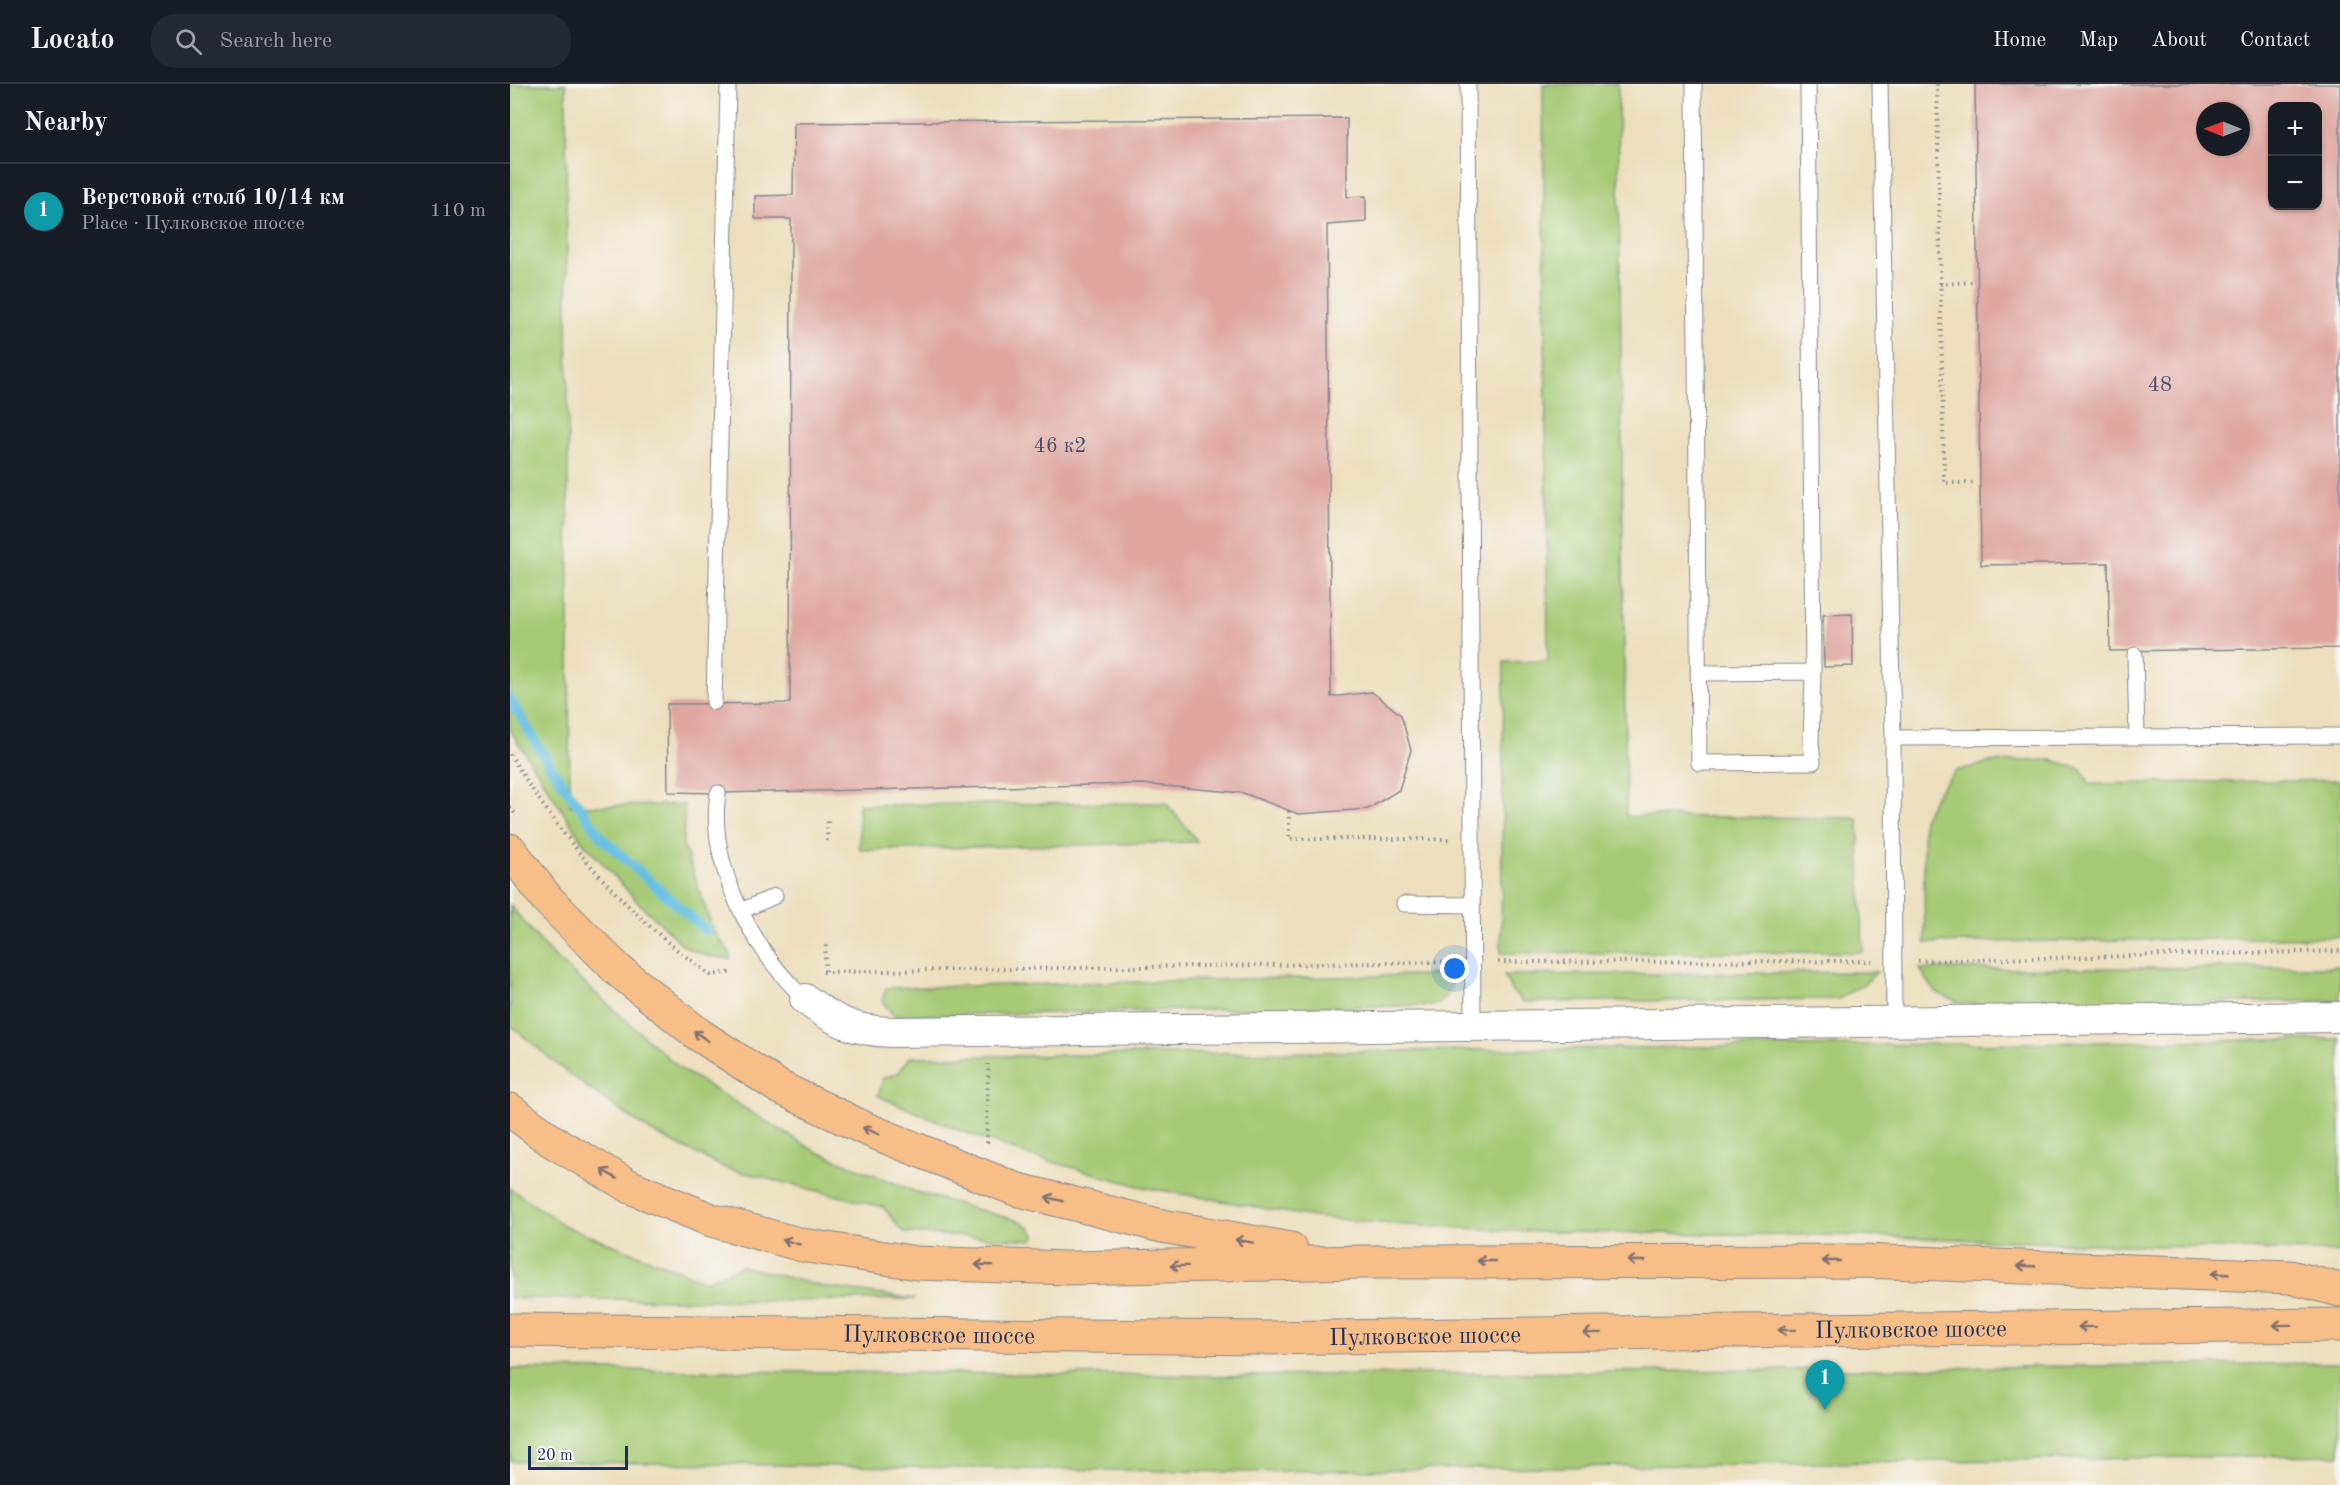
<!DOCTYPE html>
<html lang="en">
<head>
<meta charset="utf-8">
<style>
	:root { --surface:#171b24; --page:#242831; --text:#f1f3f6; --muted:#9ea1a6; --line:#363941; --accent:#c8321e }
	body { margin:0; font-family:"Old Standard TT",serif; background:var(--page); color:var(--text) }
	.controls { position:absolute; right:18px; top:18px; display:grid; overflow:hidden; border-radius:12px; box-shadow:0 2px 4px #0004 }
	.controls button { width:54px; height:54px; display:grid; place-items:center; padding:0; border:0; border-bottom:2px solid var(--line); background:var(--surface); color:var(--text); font:30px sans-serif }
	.compass { position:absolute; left:1686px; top:18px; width:54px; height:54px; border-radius:50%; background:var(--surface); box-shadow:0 2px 4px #0004; rotate:271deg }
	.scale { position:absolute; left:18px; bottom:15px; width:100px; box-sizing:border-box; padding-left:6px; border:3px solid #1b2f5e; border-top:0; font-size:16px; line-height:21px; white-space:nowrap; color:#1b2f5e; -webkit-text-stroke:4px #f6f6f2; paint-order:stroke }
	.you { position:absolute; left:945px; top:885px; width:21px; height:21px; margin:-15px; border:4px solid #fff; border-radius:50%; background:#1a73e8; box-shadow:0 0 0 9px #1a73e833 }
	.badge { display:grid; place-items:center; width:39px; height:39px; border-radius:50%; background:var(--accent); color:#fff; font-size:20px; font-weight:700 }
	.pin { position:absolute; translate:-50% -50px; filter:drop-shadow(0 2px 3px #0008) }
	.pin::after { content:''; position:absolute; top:32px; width:21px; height:18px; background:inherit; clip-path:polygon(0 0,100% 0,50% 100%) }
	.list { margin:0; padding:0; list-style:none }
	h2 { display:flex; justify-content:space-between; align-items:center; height:78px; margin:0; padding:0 24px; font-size:26px }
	h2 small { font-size:20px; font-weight:400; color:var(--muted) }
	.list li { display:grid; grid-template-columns:39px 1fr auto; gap:18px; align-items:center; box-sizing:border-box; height:96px; padding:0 24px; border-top:2px solid var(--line) }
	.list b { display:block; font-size:22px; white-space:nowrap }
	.list p { margin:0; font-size:20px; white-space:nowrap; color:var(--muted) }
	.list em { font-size:20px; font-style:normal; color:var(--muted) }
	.icon { flex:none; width:33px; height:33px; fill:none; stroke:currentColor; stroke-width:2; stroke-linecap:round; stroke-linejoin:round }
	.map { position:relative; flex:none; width:1830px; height:1401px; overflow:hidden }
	header { display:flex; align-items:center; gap:36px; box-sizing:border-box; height:84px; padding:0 30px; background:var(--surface); border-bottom:2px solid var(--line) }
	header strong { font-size:28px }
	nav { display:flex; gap:33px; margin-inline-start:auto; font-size:21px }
	.search { width:420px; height:54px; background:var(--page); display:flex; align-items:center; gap:15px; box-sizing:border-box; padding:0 21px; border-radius:24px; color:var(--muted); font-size:22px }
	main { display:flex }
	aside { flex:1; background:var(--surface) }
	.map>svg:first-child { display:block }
</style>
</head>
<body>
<header>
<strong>Locato</strong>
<div class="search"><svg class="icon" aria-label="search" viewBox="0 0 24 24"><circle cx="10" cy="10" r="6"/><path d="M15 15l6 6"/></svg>Search here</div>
<nav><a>Home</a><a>Map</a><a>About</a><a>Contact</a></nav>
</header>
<main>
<aside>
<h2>Nearby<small></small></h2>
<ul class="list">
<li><span class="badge" style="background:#0f9aa8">1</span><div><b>Верстовой столб 10/14 км</b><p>Place · Пулковское шоссе</p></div><em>110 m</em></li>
</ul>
</aside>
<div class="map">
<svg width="1830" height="1401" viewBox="0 0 1830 1401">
	<rect width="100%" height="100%" fill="#f6f6f2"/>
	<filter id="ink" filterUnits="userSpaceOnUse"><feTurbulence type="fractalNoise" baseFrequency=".0167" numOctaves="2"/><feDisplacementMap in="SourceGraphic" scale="12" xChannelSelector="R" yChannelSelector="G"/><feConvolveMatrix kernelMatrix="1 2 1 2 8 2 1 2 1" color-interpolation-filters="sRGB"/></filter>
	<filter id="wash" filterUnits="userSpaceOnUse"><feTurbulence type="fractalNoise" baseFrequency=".008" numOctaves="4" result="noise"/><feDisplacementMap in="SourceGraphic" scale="24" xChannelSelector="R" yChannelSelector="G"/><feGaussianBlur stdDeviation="1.35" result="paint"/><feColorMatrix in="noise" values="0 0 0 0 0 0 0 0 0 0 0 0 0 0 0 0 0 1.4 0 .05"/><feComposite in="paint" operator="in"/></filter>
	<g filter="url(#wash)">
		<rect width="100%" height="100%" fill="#eddfbd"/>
		<path fill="#a6ca74" stroke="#607c69" stroke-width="1.5" d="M0,0h56l4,722 115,-1 -2,39 30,86 17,23v6l-22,-3 -23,-9 -45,-43 -58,-63 -72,-111z
			M1033,0h75l8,732 232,2 5,134 -362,1 3,-291 44,-1z
			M1541,676l30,9 9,15 250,-4v157l-415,6 -2,-124 13,-25 20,-23 35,-9z
			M656,719l32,39 -338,8 -2,-45z
			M0,821l38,46 134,119 133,81 104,42 103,29 11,9 2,5 -2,4 -129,-7 -21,-26 -158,-39 -75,-37 -80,-56 -60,-50z
			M1830,883v34l-378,3 -27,-12 -15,-23z
			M1367,888l-13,12 -26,15 -315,3 -12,-12 -7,-15z
			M943,890c-2,16 -4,24 -18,31l-541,11 -12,-15 4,-13z
			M1830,955v213l-511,-17 -288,-3 -138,-7 -90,-8 -171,-30 -114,-32 -72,-26 -78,-33 5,-18 15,-5 12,-16z
			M0,1104l55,38 141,55 35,-15 84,21 90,12 -131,2 -274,-3z
			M1830,1279v92l-1100,17 -730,-11v-92l736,7z"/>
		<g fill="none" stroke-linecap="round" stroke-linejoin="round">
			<path stroke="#66c0e4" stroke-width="10" d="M0,615l40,67 53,73 103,92"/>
		</g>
		<g id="blocks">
			<path fill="#dfa7a0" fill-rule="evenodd" d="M1465,0h365v564l-230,3 -2,-88 -127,2zM1762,22h46v100h-46zM1695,27h36v36h-36z
				M837,34v79l19,-1v26l-39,3 4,472 41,-5 29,23 10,35 -12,40 -31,19 -70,5 -55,-21 -102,-9 -423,9 -50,-1 -1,-88 123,-1 1,-484h-36v-23l38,-1 1,-72z
				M1342,530l1,52 -29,1 -1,-52z"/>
		</g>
	</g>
	<g filter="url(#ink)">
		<use href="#blocks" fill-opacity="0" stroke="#84878e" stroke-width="1.5"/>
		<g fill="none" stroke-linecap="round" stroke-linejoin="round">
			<g stroke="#84878e" stroke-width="17">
				<path id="service" d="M958,0l5,942
					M1184,0l5,679 114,-1 -2,-19 2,-71 -5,-588
					M1370,0l13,654 1,284
					M1625,571l2,82
					M1188,589l115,-1
					M204,618l14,-614
					M1383,654l447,-2
					M208,709c-11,72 36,159 87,206
					M894,820l68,1
					M231,827l34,-15"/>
			</g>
			<g stroke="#84878e" stroke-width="32">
				<path id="minor" d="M295,915c29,22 49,32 86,33l1449,-15"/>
			</g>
			<g stroke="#84878e" stroke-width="35">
				<g id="primary">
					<path id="s1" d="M0,1246l753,8 535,-8 542,-5"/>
				</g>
			</g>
			<g stroke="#84878e" stroke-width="35">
				<path id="trunk" d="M0,766l37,49 71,71 80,64 81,53 87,42 149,60 147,37 129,23
					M0,1026l42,31 79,46 80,33 91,25 115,18 149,5 297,-6 499,-1 428,16 50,13"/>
			</g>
			<path stroke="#84878e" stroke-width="4" stroke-dasharray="1.5 4.5" stroke-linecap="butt" d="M1427,0l7,399h32
				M1430,200l32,-2
				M0,670c49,83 121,166 201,221l22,-3
				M0,723l7,9
				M779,727v28h160
				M317,757l1,-21
				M1408,877l422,-10
				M988,878l373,-1
				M315,887l1,-30
				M313,888l625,-10
				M477,1059l1,-79"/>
			<use href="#service" stroke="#fff" stroke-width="15"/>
			<use href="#minor" stroke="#fff" stroke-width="30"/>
			<use href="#primary" stroke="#f7be87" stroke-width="33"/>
			<use href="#trunk" stroke="#f7be87" stroke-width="33"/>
		</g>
		<defs><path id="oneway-shaft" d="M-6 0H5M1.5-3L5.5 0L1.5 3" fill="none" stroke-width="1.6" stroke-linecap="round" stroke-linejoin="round" transform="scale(1.5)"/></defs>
		<g stroke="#7e6f70">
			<use href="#oneway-shaft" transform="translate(191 952) rotate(-145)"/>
			<use href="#oneway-shaft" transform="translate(361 1047) rotate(-157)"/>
			<use href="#oneway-shaft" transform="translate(99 1090) rotate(-150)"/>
			<use href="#oneway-shaft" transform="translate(544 1115) rotate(-166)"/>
			<use href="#oneway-shaft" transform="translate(734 1157) rotate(-170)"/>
			<use href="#oneway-shaft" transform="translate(281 1158) rotate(-165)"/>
			<use href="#oneway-shaft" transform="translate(976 1177) rotate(180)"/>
			<use href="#oneway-shaft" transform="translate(1126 1177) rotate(-180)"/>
			<use href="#oneway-shaft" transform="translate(1321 1177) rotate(-180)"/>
			<use href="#oneway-shaft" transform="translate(474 1181) rotate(-178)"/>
			<use href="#oneway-shaft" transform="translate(669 1182) rotate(179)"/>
			<use href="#oneway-shaft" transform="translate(1516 1182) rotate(-178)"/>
			<use href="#oneway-shaft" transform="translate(1710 1190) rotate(-178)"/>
			<use href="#oneway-shaft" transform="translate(1772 1241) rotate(179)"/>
			<use href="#oneway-shaft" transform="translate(1577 1243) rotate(179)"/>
			<use href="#oneway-shaft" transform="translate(1277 1246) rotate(179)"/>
			<use href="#oneway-shaft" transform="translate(1082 1249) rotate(179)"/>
		</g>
	</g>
	<g text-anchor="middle" stroke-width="4.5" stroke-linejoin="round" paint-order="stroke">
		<g font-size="21" fill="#4c4d6e">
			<text x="1650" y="307">48</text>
			<text x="550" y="368">46 к2</text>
		</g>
		<g font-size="24" fill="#1b2f5e" stroke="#f6f6f2">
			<text dy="8" stroke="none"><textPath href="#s1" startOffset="1401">Пулковское шоссе</textPath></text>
			<text dy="8" stroke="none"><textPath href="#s1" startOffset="429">Пулковское шоссе</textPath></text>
			<text dy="8" stroke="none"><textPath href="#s1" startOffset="915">Пулковское шоссе</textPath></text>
		</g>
	</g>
</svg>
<div class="controls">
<button>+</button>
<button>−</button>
</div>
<svg class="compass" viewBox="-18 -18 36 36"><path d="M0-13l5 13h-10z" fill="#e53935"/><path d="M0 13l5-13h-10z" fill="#9ea1a6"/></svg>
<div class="scale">20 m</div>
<div class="you"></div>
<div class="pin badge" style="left:1315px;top:1326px;background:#0f9aa8">1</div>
</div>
</main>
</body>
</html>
